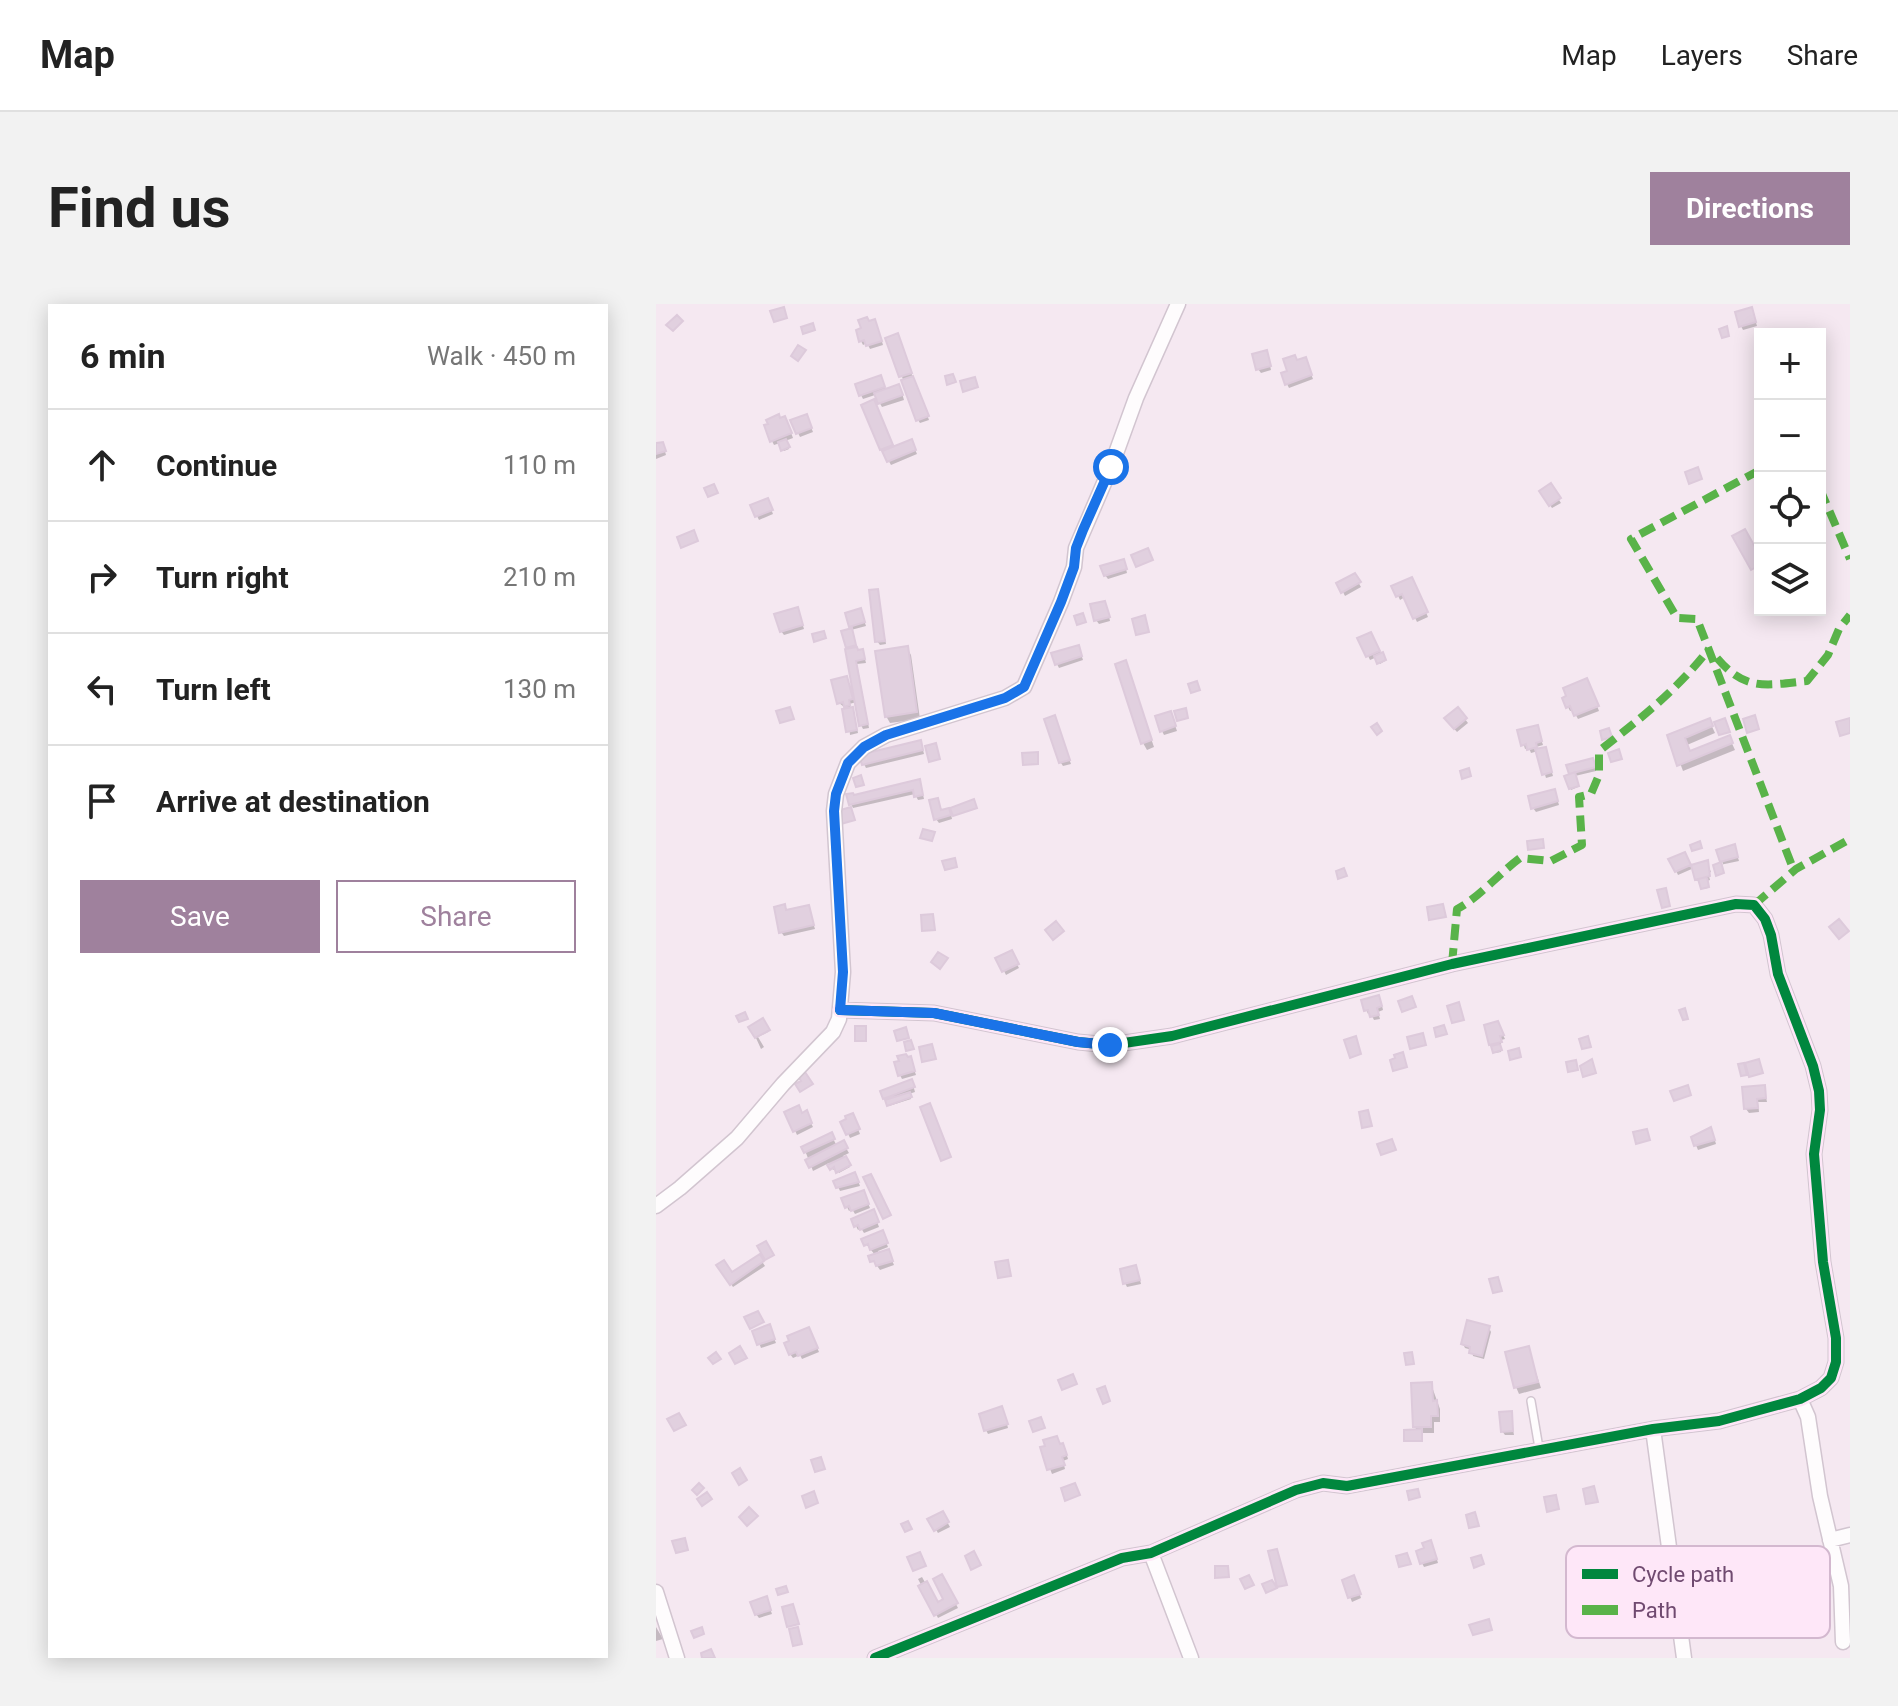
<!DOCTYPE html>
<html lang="en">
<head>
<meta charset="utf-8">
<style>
	:root { --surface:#fff; --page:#f2f2f2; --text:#222; --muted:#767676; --line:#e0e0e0; --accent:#9f819d }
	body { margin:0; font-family:Roboto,sans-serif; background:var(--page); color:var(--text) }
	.controls { position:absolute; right:24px; top:24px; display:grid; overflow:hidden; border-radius:0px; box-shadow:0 4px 20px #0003 }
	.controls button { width:72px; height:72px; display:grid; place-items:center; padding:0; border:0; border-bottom:2px solid var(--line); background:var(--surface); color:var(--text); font:40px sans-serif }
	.stop { position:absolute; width:24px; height:24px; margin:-18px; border:6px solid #1a73e8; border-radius:50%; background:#fff }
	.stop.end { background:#1a73e8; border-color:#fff; box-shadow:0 2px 8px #0008 }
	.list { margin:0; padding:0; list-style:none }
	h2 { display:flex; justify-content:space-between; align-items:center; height:104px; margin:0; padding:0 32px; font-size:34px }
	h2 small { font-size:26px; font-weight:400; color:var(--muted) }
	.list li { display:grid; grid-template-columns:52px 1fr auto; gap:24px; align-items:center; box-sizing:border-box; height:112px; padding:0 32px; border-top:2px solid var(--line) }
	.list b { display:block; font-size:30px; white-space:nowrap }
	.list em { font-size:26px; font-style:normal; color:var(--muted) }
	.actions { display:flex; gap:16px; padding:24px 32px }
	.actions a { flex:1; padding:18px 0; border:2px solid var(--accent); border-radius:0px; text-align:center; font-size:28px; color:var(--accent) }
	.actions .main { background:var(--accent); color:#fff }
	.icon { flex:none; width:44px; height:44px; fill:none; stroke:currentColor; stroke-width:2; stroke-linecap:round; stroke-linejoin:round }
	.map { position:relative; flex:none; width:1194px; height:1354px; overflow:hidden; border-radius:0px }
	header { display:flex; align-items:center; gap:48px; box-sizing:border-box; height:112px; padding:0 40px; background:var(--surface); border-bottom:2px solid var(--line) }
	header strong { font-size:38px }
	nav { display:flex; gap:44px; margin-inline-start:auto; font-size:28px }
	.intro { display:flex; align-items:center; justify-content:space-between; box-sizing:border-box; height:192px; padding:0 48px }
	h1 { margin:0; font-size:56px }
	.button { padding:20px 36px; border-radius:0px; background:var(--accent); color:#fff; font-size:28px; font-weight:700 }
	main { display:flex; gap:48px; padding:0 48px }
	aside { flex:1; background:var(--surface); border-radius:0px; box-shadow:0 4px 20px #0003 }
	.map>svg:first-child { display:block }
</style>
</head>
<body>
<header>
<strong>Map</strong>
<nav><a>Map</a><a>Layers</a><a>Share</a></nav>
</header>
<div class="intro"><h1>Find us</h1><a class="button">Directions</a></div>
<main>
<aside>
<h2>6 min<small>Walk · 450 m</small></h2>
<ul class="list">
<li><svg class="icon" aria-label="ahead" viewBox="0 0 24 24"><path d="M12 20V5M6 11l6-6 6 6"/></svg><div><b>Continue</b></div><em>110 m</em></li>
<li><svg class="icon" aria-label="right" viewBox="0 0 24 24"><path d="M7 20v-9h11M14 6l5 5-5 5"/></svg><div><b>Turn right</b></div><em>210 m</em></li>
<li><svg class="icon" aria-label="left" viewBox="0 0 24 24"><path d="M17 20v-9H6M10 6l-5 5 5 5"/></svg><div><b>Turn left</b></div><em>130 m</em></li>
<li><svg class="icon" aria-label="arrive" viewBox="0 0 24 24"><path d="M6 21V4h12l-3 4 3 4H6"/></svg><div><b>Arrive at destination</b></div></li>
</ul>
<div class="actions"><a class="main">Save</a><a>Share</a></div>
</aside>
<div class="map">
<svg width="1194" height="1354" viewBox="0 0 1194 1354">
	<rect width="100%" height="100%" fill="#f5e8f1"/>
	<path fill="#0003" d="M1097,9l4,13 -14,4 -2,-4z
		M213,19l8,2 6,20 -13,4 -3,-6 -4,2 -2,-4z
		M232,35l11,1 30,80 -9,3 -2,-3z
		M612,52l3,14 -10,3 -3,-4z
		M642,59l9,1 6,15 -24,9 -2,-4z
		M227,77l3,10 15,-1 3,10 -22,7 -7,-12 -12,4 -2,-4z
		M219,101l18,43 20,-3 4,9 -26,11 -9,-16z
		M152,116l5,12 -13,5 -2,-4z
		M131,118l6,16 -8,3 4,8 -5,2 -4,-8 -6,2 -2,-4z
		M0,142l8,2 2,7 -10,4z
		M894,182l11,17 -9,5 -11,-16z
		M113,200l4,10 -14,6 -2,-4z
		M469,261l2,8 -19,6 -3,-4z
		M698,271l7,12 -16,9 -6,-12z
		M757,279l15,34 -11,5 -12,-25 -5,3 -6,-13z
		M221,287l9,53 -6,1 -3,-4z
		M451,303l3,14 -11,3 -3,-4z
		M143,309l5,16 -20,6 -3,-4z
		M206,310l4,12 -15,4 5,16 -7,2 -5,-16 9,-2 -2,-4z
		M704,335h13l12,22 -5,3 -3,-7 -7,3z
		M251,344l4,7 9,64 -30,4 -4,-7z
		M191,347l17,4 2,8 -9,1 12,64 -6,1 -2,-4 -4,-23 -8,2 5,9 4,20 -8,2 -2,-25 -9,-7 9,-21 5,17h3z
		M424,347l3,9 -24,8 -2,-4z
		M469,359l29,84 -7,3 -4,-7z
		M933,381l10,26 -21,8 -5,-9 -3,1 -2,-4 1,-10z
		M802,406l10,13 -11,9 -8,-9z
		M516,413l5,14 -13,4 -2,-4z
		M391,416l9,2 15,42 -8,2 -2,-3z
		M1053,416l6,13 -28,12 3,8 39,-16 6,13 -52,21 -13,-35z
		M881,423l6,18 -7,2 1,4 8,-2 8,27 -7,2 -8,-27 -7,2 -2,-5 -4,1 -5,-18z
		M266,442l2,8 -58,14 -2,-4z
		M939,460l1,7 -21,5 3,11 -7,3 -4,-13 5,-2 -1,-2z
		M265,482l3,13 -6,1 -3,-6 -62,14 -2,-4 3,-7z
		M900,491l3,10 -23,7 -3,-4z
		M281,496l5,12 9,2 1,5 -13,4 -3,-4z
		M1063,547h17l3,10 -24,5 8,-2z
		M1028,550l7,13 16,-4 4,9 -3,1 2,7 -3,1 1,7 -5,1 -9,-21 -16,7 -7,-15z
		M128,602l2,4 22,-3 7,22 -31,7 -3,-4z
		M355,649l8,15 -13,7 -8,-16z
		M725,697l2,9 -5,2 2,7 -6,1 -3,-6h-3l-5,-12z
		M106,717l6,11 -10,5 6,10 -3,2 -10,-22z
		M841,719l8,16 -4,1v12l-6,1 -9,-27z
		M256,759l4,12 -14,4 -2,-4z
		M257,781l2,7 -6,2 2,5 -22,7 -4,-8z
		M1108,783l3,15h-9l1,10 -10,1 -3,-4z
		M131,809h19l7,14 -16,8z
		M198,815l6,15 -10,4 -7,-15z
		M1057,830l3,10 -18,6 -5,-12z
		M175,831l6,11 6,-3 6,10 -6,3 7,11 -11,6 -2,-6 -4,3 -4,-7 -16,8 -9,-23z
		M201,874l3,8 -20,5 -4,-9z
		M209,892l5,12 -15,6 -3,-5 -3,2 -2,-4z
		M219,912l4,11 -15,6 -3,-5 -3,2 -5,-10z
		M228,933l4,10 -10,4 1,3 11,2 4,9 -14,5 -9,-13 5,-1 -10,-12z
		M103,953l6,9 -32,21 -14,-21 13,9z
		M482,967l3,13 -14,3 -2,-4z
		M833,1024l2,4 -7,27 -11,-3 -1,-6 -7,-2 -2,-4z
		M115,1027l5,12 -15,5 -6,-16z
		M155,1029l8,19 -17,7 -2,-4 -7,3 -3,-4z
		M872,1044l13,40 -22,6 -3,-7z
		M775,1080l9,25v13h-6v11h-12v9h-15l10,-11 -2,-4z
		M348,1109l4,15 -20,6 -2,-4z
		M854,1109l4,22h-9l-3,-4z
		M404,1142l5,3 3,10 -5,2 2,8 -13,5 -10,-26z
		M286,1209l8,14 -12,6 -8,-13z
		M777,1242l5,17 -14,4 -2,-4z
		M285,1272l17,32 -20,10 -20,-39 4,-2 15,27 9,-4z
		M688,1277l12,1 5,16 -9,4z
		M112,1299l4,11 -13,4 -3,-4z
		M0,1323l7,12 -7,2z"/>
	<path fill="#e1d0df" stroke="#ddcadb" stroke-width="2" d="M128,3l3,11 -13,4 -4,-11z
		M1096,3l4,15 -17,5 -4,-15z
		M21,11l6,6 -10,10 -7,-6z
		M211,13l2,4 6,-2 7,22 -16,5 -2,-6 -5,2 -3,-12 5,-2 -3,-8z
		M157,19l2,7 -12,4 -2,-7z
		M1071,22l2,10 -7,2 -3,-9z
		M242,29l14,40 -13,4 -14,-39z
		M142,41l8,5 -8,11 -7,-5z
		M611,46l4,16 -15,4 -4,-16z
		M639,51l2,5 9,-3 6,18 -27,10 -4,-12 6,-2 -4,-12z
		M297,70l3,8 -9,3 -2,-9z
		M225,71l4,12 -26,9 -4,-12z
		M257,72l16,40 -13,5 -15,-41z
		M319,73l3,10 -15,5 -3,-11z
		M243,80l4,11 -25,9 -4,-11z
		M218,95l19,46 -13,5 -19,-45z
		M123,110l1,4 5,-2 7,17 -22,9 -6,-17 4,-1 -2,-4z
		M151,110l5,14 -16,6 -6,-14z
		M130,135l4,8 -9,4 -3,-9z
		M256,135l4,11 -29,12 -5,-11z
		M7,138l3,9 -10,3v-11z
		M1042,163l4,12 -13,5 -4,-12z
		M895,179l10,15 -12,8 -10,-15z
		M58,180l4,9 -10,4 -4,-9z
		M112,194l5,12 -18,7 -5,-12z
		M1089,225l15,27v9l-9,5 -19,-34z
		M38,226l4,11 -17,7 -4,-11z
		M492,244l5,12 -17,7 -5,-12z
		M468,255l3,10 -23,7 -4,-10z
		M699,269l6,9 -20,11 -5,-10z
		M756,273l16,35 -15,7 -11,-25 -6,3 -5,-11z
		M222,285l7,52 -10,1 -6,-52z
		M449,297l5,16 -16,4 -4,-17z
		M142,303l5,18 -23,7 -6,-18z
		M205,304l4,14 -16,5 -4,-14z
		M427,309l3,9 -9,3 -3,-9z
		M489,311l4,17 -13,3 -4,-16z
		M196,324l4,17 -10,3 -5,-17z
		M168,327l2,7 -12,4 -2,-8z
		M715,328l9,19 -14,6 -9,-19z
		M423,341l3,11 -27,9 -4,-12z
		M252,342l9,66 -32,5 -10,-66z
		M201,343l1,3 5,-1 2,10 -9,2 12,63 -9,2 -14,-77z
		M727,348l3,8 -9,4 -3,-8z
		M470,356l26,80 -11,4 -26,-80z
		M191,372l6,23 -4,1 1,5 -6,2 -1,-5 -6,2 -6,-24z
		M931,374l12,28 -25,10 -4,-10 -4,2 -4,-10 4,-2 -3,-8z
		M541,377l3,9 -9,3 -3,-9z
		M134,403l4,12 -14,4 -4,-12z
		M197,403l4,23 -11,2 -4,-23z
		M802,403l9,11 -13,11 -10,-11z
		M530,404l2,10 -11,3 -3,-10z
		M515,407l5,15 -16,6 -5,-16z
		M399,411l15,45 -11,3 -15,-44z
		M1099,411l4,14 -12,4 -4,-14z
		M1054,414l3,8 -28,12 5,13 40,-16 3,8 -56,23 -10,-31z
		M1069,414l5,14 -11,3 -5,-13z
		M1194,414v15l-10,3 -4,-14z
		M721,419l5,8 -5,4 -6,-8z
		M882,421l4,16 -6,2 1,4 -10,3 -1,-6 -5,2 -4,-16z
		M953,424l3,9 -10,3 -2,-9z
		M265,436l2,10 -61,15 -3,-10z
		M280,439l4,16 -11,3 -4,-16z
		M890,443l6,25 -10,3 -7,-26z
		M963,445l3,10 -11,3 -3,-9z
		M382,448v12l-15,1 -1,-12z
		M937,454l3,9 -27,7 -3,-9z
		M813,464l2,8 -9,3 -2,-8z
		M919,468l4,14 -10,3 -5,-13z
		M205,471l3,10 -8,2 -3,-9z
		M264,475l3,16 -9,2 -1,-7 -64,15 -3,-11 7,-1 1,2z
		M899,485l3,12 -27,8 -3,-13z
		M282,494l3,12 8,-2 2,7 -17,5 -5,-20z
		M318,495l3,9 -24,8 -3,-8z
		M195,503l4,13 -14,4 -4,-13z
		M267,525l12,3 -3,9 -12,-3z
		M887,535l1,9 -16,2 -1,-9z
		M1044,537l2,7 -10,3 -2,-6z
		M1079,540l3,13 -18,5 -4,-12z
		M1029,548l6,13 -16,7 -7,-13z
		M299,554l2,9 -12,3 -3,-9z
		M1052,556l2,16 -15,4 -4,-15z
		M1065,558l3,11 -8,3 -3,-11z
		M688,564l3,8 -9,3 -2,-8z
		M1051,573l2,10 -8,2 -3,-10z
		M1010,584l4,18 -8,2 -5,-18z
		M129,600l1,6 23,-5 5,20 -35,8 -5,-26z
		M787,600l3,13 -17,3 -2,-13z
		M277,610l2,16 -13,1 -1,-16z
		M1183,615l10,12 -10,8 -10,-12z
		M400,617l8,10 -11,9 -8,-10z
		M356,646l7,14 -17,8 -7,-14z
		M282,648l10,6 -8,11 -9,-7z
		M723,691l3,11 -5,2 2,7 -9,2 -2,-7 -4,1 -3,-11z
		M756,692l4,11 -14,5 -4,-11z
		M803,698l5,18 -12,3 -5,-17z
		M1029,704l3,11 -5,1 -4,-10z
		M89,708l3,7 -9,3 -3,-6z
		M107,714l7,12 -15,8 -7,-11z
		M842,717l6,14 -4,1 2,6 -13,3 -5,-20z
		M788,721l3,9 -11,3 -2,-9z
		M199,722h11v15h-11z
		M250,723l3,11 -12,3 -3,-10z
		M767,729l3,12 -16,4 -3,-12z
		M700,732l5,18 -11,4 -6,-18z
		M932,732l3,11 -9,2 -3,-10z
		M255,736l3,9 -8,2 -2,-9z
		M276,740l4,15 -14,3 -3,-15z
		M844,740l2,6 -9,3 -2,-7z
		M863,744l2,9 -11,3 -2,-9z
		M747,748l4,15 -14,4 -3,-11 5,-2 -1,-3z
		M250,750l2,3 3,-1 4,15 -17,5 -4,-14 5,-1 -2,-5z
		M936,755l4,14 -13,4 -3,-11z
		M1103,755l4,14 -14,4 -4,-14z
		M920,756l2,10 -10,2 -2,-10z
		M1088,759l3,12 -6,1 -3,-12z
		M149,768l8,12 -13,8 -5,-8 6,-3 -3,-5z
		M256,775l3,8 -32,12 -3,-8z
		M1032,781l3,10 -17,6 -4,-10z
		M1109,781l1,13 -9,1 1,9 -14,1 -2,-22z
		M254,788l2,5 -25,9 -2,-6z
		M274,799l21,54 -10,4 -21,-54z
		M143,801l3,8 5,-3 5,13 -19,9 -9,-20z
		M712,806l4,16 -10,2 -3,-16z
		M197,809l7,16 -14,6 -6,-13 6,-3 -1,-3z
		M1055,823l4,13 -21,6 -3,-9z
		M991,825l3,11 -14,4 -3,-12z
		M176,828l3,7 -31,14 -3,-6z
		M736,835l4,11 -15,5 -4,-11z
		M188,836l4,8 -39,20 -4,-8z
		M190,852l5,9 -15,8 -2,-6 -4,3 -3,-5z
		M199,868l4,10 -23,6 -3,-7z
		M215,870l20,41 -8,4 -20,-42z
		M208,886l5,14 -18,7 -2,-5 -4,2 -4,-10z
		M218,905l5,13 -19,8 -2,-5 -4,2 -3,-8z
		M227,926l5,13 -18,7 -2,-6 -4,2 -3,-7z
		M110,937l8,14 -9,5 -8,-14z
		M233,945l4,12 -17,5 -2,-5 -4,1 -2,-6z
		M104,950l4,7 -34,24 -14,-20 8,-5 8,12z
		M352,956l3,16 -13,2 -3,-16z
		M480,961l4,15 -17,4 -3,-15z
		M842,973l4,14 -9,2 -4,-14z
		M102,1007l6,11 -14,7 -6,-12z
		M811,1016l23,6 -8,30 -13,-3 1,-6 -9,-3z
		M114,1020l5,15 -18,6 -5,-14z
		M153,1023l9,21 -20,8 -2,-4 -7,3 -5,-12 5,-2 -2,-5z
		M84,1042l7,12 -12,6 -6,-11z
		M873,1042l9,36 -24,6 -9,-36z
		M60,1048l5,7 -8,5 -5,-6z
		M756,1048l2,12 -8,1 -2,-12z
		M417,1070l4,10 -15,6 -4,-10z
		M776,1078l1,19 4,-1 1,16h-7v11h-18l-2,-44z
		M449,1082l5,15 -7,3 -6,-15z
		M346,1102l6,18 -24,7 -5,-17z
		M856,1107l1,20 -12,1 -2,-20z
		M23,1109l7,12 -12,6 -7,-12z
		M385,1113l4,11 -12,4 -4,-11z
		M766,1125v12h-18v-11z
		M401,1132l3,8 3,-1 4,12 -5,2 3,8 -18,5 -7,-23 5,-1 -2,-6z
		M165,1153l4,12 -10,3 -4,-12z
		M84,1164l7,12 -8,5 -7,-12z
		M43,1179l5,5 -7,7 -5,-5z
		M419,1179l5,12 -15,6 -4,-13z
		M938,1182l4,16 -12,2 -3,-15z
		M762,1185l2,8 -11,3 -2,-9z
		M158,1187l4,12 -12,5 -4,-12z
		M51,1188l5,7 -10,7 -5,-7z
		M900,1191l3,14 -12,3 -3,-15z
		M93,1203l9,9 -11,10 -8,-9z
		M287,1207l6,11 -15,9 -7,-12z
		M819,1208l4,14 -10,2 -3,-13z
		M252,1217l4,8 -7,3 -4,-8z
		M29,1234l3,12 -12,3 -4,-12z
		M775,1236l6,19 -17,5 -4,-13 8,-3 -2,-5z
		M621,1245l10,36 -10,2 -9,-36z
		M318,1247l7,14 -10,5 -6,-14z
		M264,1248l6,14 -13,5 -6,-14z
		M751,1249l4,11 -12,3 -3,-11z
		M825,1251l3,9 -10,4 -3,-10z
		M559,1262h13l1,11 -14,1z
		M286,1270l16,29 -24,13 -16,-30 9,-5 11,21 5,-3 -10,-20z
		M593,1271l5,10 -9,4 -5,-10z
		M698,1271l7,19 -13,4 -6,-18z
		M616,1276l5,8 -11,5 -4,-9z
		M130,1282l2,6 -10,3 -2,-6z
		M111,1292l4,14 -16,5 -5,-13z
		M137,1300l6,20 -12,3 -5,-20z
		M833,1315l3,11 -19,5 -4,-10z
		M46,1323l2,7 -10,4 -3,-7z
		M142,1323l4,17 -9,2 -4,-17z
		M55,1345l4,9h-13l-1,-5z"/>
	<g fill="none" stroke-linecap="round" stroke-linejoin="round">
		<g stroke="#d2c5d0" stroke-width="10">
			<path id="service" d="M875,1097l8,47"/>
		</g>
		<g stroke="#d2c5d0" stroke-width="17">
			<path id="minor" d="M184,706l94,3 144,29 32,3 62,-9 280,-72 284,-60 18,1 11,14 6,16 7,39 35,92 6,25 1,19 -6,44 9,108 13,76v24l-5,16 -10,10 -21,11 -81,22 -66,8 -306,57 -24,-3 -27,7 -145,63 -29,5 -247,100
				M0,902l24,-18 57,-50 46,-54 50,-52 6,-13 4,-47 -9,-161 2,-17 12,-31 16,-16 22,-12 119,-37 19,-11 37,-85 13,-35 2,-19 35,-81 25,-69 42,-94
				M1144,1095l8,18 12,79 21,90 2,56
				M997,1125l31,229
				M1174,1236l20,-5
				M495,1249l40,105
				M0,1288l21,66"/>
		</g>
		<use href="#service" stroke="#fefcfd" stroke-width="7"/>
		<use href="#minor" stroke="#fefcfd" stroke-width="14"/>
		<path stroke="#59b349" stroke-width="8" stroke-dasharray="16 8" stroke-linecap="butt" d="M1104,166l-129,69 46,79 20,1 97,252
			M1164,185l30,70
			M1061,354c29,34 49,27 90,23l21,-26 11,-26 11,-14
			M1098,601l42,-36 54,-30
			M796,660l5,-55c19,-9 44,-37 63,-51l31,3 31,-16 -3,-48 12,-3 8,-19v-24c40,-31 79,-62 110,-102"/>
		<g stroke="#fee7f8" stroke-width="15">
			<path id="cycleway" d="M184,706l94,3 144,29 32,3 62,-9 280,-72 284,-60 18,1 11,14 6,16 7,39 35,92 6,25 1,19 -6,44 9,108 13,76v24l-5,16 -10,10 -21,11 -81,22 -66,8 -306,57 -24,-3 -27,7 -145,63 -29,5 -247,100"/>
		</g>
		<use href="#cycleway" stroke="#00873e" stroke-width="10"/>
	</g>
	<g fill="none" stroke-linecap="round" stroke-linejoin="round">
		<path stroke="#1a73e8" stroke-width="10" d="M454,741l-32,-3 -144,-29 -94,-3 3,-38 -9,-161 2,-17 12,-31 16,-16 22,-12 119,-37 19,-11 37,-85 13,-35 2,-19 7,-18 28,-63"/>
	</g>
	<rect x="910" y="1242" width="264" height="92" rx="12" fill="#fee7f8" stroke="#d3b8cf" stroke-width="2"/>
	<rect x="926" y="1265" width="36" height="10" fill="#00873e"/>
	<rect x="926" y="1301" width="36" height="10" fill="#59b349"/>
	<g font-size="22" fill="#704a70">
		<text x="976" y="1278">Cycle path</text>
		<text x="976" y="1314">Path</text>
	</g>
</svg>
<div class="controls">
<button>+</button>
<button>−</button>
<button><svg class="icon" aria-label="locate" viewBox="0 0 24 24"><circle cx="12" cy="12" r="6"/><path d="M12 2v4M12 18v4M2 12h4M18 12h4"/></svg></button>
<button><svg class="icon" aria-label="layers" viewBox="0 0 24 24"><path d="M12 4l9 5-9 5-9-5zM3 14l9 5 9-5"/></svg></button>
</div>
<div class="stop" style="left:455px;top:163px"></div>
<div class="stop end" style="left:454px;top:741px"></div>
</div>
</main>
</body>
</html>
